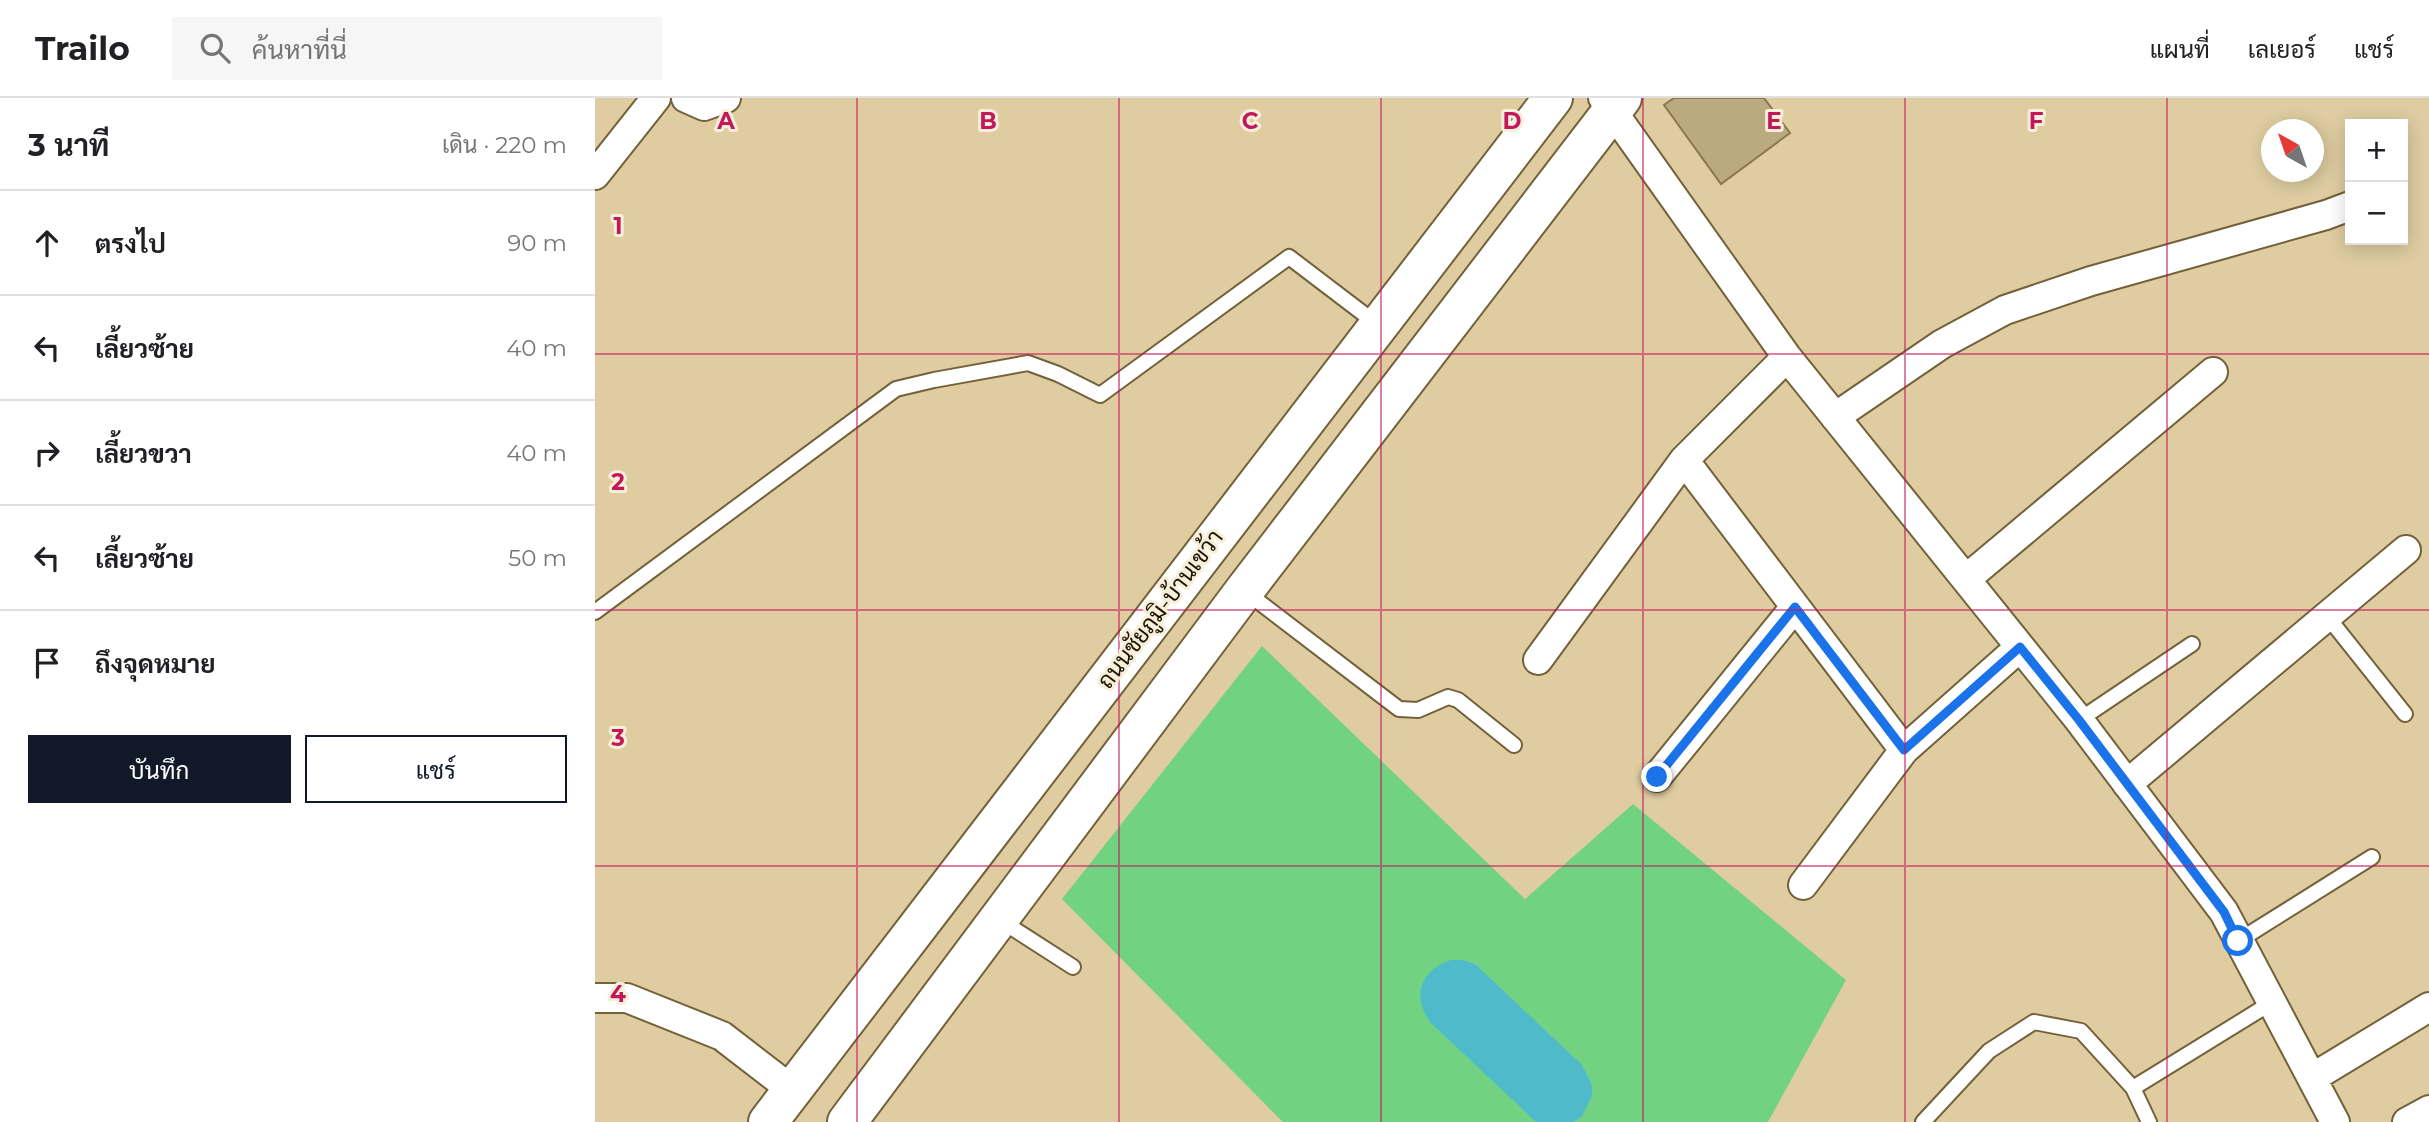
<!DOCTYPE html>
<html lang="th">
<head>
<meta charset="utf-8">
<style>
	:root { --surface:#fff; --page:#f6f6f6; --text:#202124; --muted:#757577; --line:#e0e0e0; --accent:#111827 }
	body { margin:0; font-family:Montserrat,Sarabun,sans-serif; background:var(--page); color:var(--text) }
	.controls { position:absolute; right:21px; top:21px; display:grid; overflow:hidden; border-radius:0px; box-shadow:0 4px 18px #0003 }
	.controls button { width:63px; height:63px; display:grid; place-items:center; padding:0; border:0; border-bottom:2px solid var(--line); background:var(--surface); color:var(--text); font:35px sans-serif }
	.compass { position:absolute; left:1666px; top:21px; width:63px; height:63px; border-radius:50%; background:var(--surface); box-shadow:0 4px 18px #0003; rotate:320deg }
	.stop { position:absolute; width:21px; height:21px; margin:-16px; border:5px solid #1a73e8; border-radius:50%; background:#fff }
	.stop.end { background:#1a73e8; border-color:#fff; box-shadow:0 2px 7px #0008 }
	.list { margin:0; padding:0; list-style:none }
	h2 { display:flex; justify-content:space-between; align-items:center; height:91px; margin:0; padding:0 28px; font-size:30px }
	h2 small { font-size:23px; font-weight:400; color:var(--muted) }
	.list li { display:grid; grid-template-columns:46px 1fr auto; gap:21px; align-items:center; box-sizing:border-box; height:105px; padding:0 28px; border-top:2px solid var(--line) }
	.list b { display:block; font-size:26px; white-space:nowrap }
	.list em { font-size:23px; font-style:normal; color:var(--muted) }
	.actions { display:flex; gap:14px; padding:21px 28px }
	.actions a { flex:1; padding:16px 0; border:2px solid var(--accent); border-radius:0px; text-align:center; font-size:24px; color:var(--accent) }
	.actions .main { background:var(--accent); color:#fff }
	.icon { flex:none; width:38px; height:38px; fill:none; stroke:currentColor; stroke-width:2; stroke-linecap:round; stroke-linejoin:round }
	.map { position:relative; flex:none; width:1834px; height:1024px; overflow:hidden }
	header { display:flex; align-items:center; gap:42px; box-sizing:border-box; height:98px; padding:0 35px; background:var(--surface); border-bottom:2px solid var(--line) }
	header strong { font-size:33px }
	nav { display:flex; gap:38px; margin-inline-start:auto; font-size:24px }
	.search { width:490px; height:63px; background:var(--page); display:flex; align-items:center; gap:18px; box-sizing:border-box; padding:0 24px; border-radius:0px; color:var(--muted); font-size:26px }
	main { display:flex }
	aside { flex:1; background:var(--surface) }
	.map>svg:first-child { display:block }
</style>
</head>
<body>
<header>
<strong>Trailo</strong>
<div class="search"><svg class="icon" aria-label="search" viewBox="0 0 24 24"><circle cx="10" cy="10" r="6"/><path d="M15 15l6 6"/></svg>ค้นหาที่นี่</div>
<nav><a>แผนที่</a><a>เลเยอร์</a><a>แชร์</a></nav>
</header>
<main>
<aside>
<h2>3 นาที<small>เดิน · 220 m</small></h2>
<ul class="list">
<li><svg class="icon" aria-label="ahead" viewBox="0 0 24 24"><path d="M12 20V5M6 11l6-6 6 6"/></svg><div><b>ตรงไป</b></div><em>90 m</em></li>
<li><svg class="icon" aria-label="left" viewBox="0 0 24 24"><path d="M17 20v-9H6M10 6l-5 5 5 5"/></svg><div><b>เลี้ยวซ้าย</b></div><em>40 m</em></li>
<li><svg class="icon" aria-label="right" viewBox="0 0 24 24"><path d="M7 20v-9h11M14 6l5 5-5 5"/></svg><div><b>เลี้ยวขวา</b></div><em>40 m</em></li>
<li><svg class="icon" aria-label="left" viewBox="0 0 24 24"><path d="M17 20v-9H6M10 6l-5 5 5 5"/></svg><div><b>เลี้ยวซ้าย</b></div><em>50 m</em></li>
<li><svg class="icon" aria-label="arrive" viewBox="0 0 24 24"><path d="M6 21V4h12l-3 4 3 4H6"/></svg><div><b>ถึงจุดหมาย</b></div></li>
</ul>
<div class="actions"><a class="main">บันทึก</a><a>แชร์</a></div>
</aside>
<div class="map">
<svg width="1834" height="1024" viewBox="0 0 1834 1024">
	<rect width="100%" height="100%" fill="#dfcda1"/>
	<path fill="#71d282" d="M667,548l263,253 108,-95 213,176 -78,142h-485l-221,-223z"/>
	<path fill="#4fbaca" d="M856,862h12l12,4 107,101 10,20v11l-10,20 -8,6h-38l-106,-100c-19,-27 -9,-52 21,-62z"/>
	<path fill="#bbaa7f" stroke="#8a7950" stroke-width="2" d="M1079,0h90l26,35 -69,51 -57,-79z"/>
	<g fill="none" stroke-linecap="round" stroke-linejoin="round">
		<g stroke="#726139" stroke-width="18">
			<path id="service" d="M651,494l153,117 19,1 30,-13 10,3 56,45
				M0,514l301,-223 38,-9 94,-17 30,11 42,21 189,-138 88,67
				M1732,518l78,98
				M1484,622l113,-76
				M405,822l73,47
				M1643,843l134,-84
				M1328,1024l66,-71 45,-29 47,9 52,57
				M1554,1024l-16,-34 138,-85"/>
		</g>
		<g stroke="#726139" stroke-width="32">
			<path id="minor" d="M91,0l18,8 22,-8
				M1008,0l184,259 292,363 145,192 111,210
				M0,77l61,-77
				M1240,319l107,-73 63,-34 86,-29 235,-66 24,-9
				M1089,362l220,290 -101,135
				M1371,481l247,-207
				M943,562l146,-200 103,-103
				M1309,652l116,-103
				M1062,679l138,-170
				M1532,686l279,-234
				M0,900h32l95,38 70,54
				M1717,980l117,-71
				M1812,1024l22,-12"/>
		</g>
		<g stroke="#726139" stroke-width="42">
			<path id="primary" d="M173,1024l785,-1024
				M252,1024l397,-531 378,-493"/>
		</g>
		<use href="#service" stroke="#fff" stroke-width="14"/>
		<use href="#minor" stroke="#fff" stroke-width="28"/>
		<use href="#primary" stroke="#fff" stroke-width="38"/>
	</g>
	<g fill="none" stroke-linecap="round" stroke-linejoin="round">
		<path stroke="#1a73e8" stroke-width="9" d="M1062,679l138,-170 109,143 116,-103 59,73 145,192 14,29"/>
	</g>
	<path fill="none" stroke="#c2185b" stroke-width="2" stroke-opacity="0.55" d="M262,0v1024M524,0v1024M786,0v1024M1048,0v1024M1310,0v1024M1572,0v1024M0,256h1834M0,512h1834M0,768h1834"/>
	<g text-anchor="middle" stroke-width="6" stroke-linejoin="round" paint-order="stroke">
		<g font-size="23" fill="#1b1404" stroke="#f8efd9">
			<text transform="translate(565 511) rotate(-53)" y="8">ถนนชัยภูมิ-บ้านเขว้า</text>
		</g>
	</g>
	<g font-size="23" text-anchor="middle" font-weight="bold" fill="#c2185b" stroke="#f8efd9" stroke-width="6" stroke-linejoin="round" paint-order="stroke">
		<text x="131" y="31">A</text>
		<text x="393" y="31">B</text>
		<text x="655" y="31">C</text>
		<text x="917" y="31">D</text>
		<text x="1179" y="31">E</text>
		<text x="1441" y="31">F</text>
		<text x="23" y="136">1</text>
		<text x="23" y="392">2</text>
		<text x="23" y="648">3</text>
		<text x="23" y="904">4</text>
	</g>
</svg>
<div class="controls">
<button>+</button>
<button>−</button>
</div>
<svg class="compass" viewBox="-18 -18 36 36"><path d="M0-13l5 13h-10z" fill="#e53935"/><path d="M0 13l5-13h-10z" fill="#757577"/></svg>
<div class="stop" style="left:1643px;top:843px"></div>
<div class="stop end" style="left:1062px;top:679px"></div>
</div>
</main>
</body>
</html>
